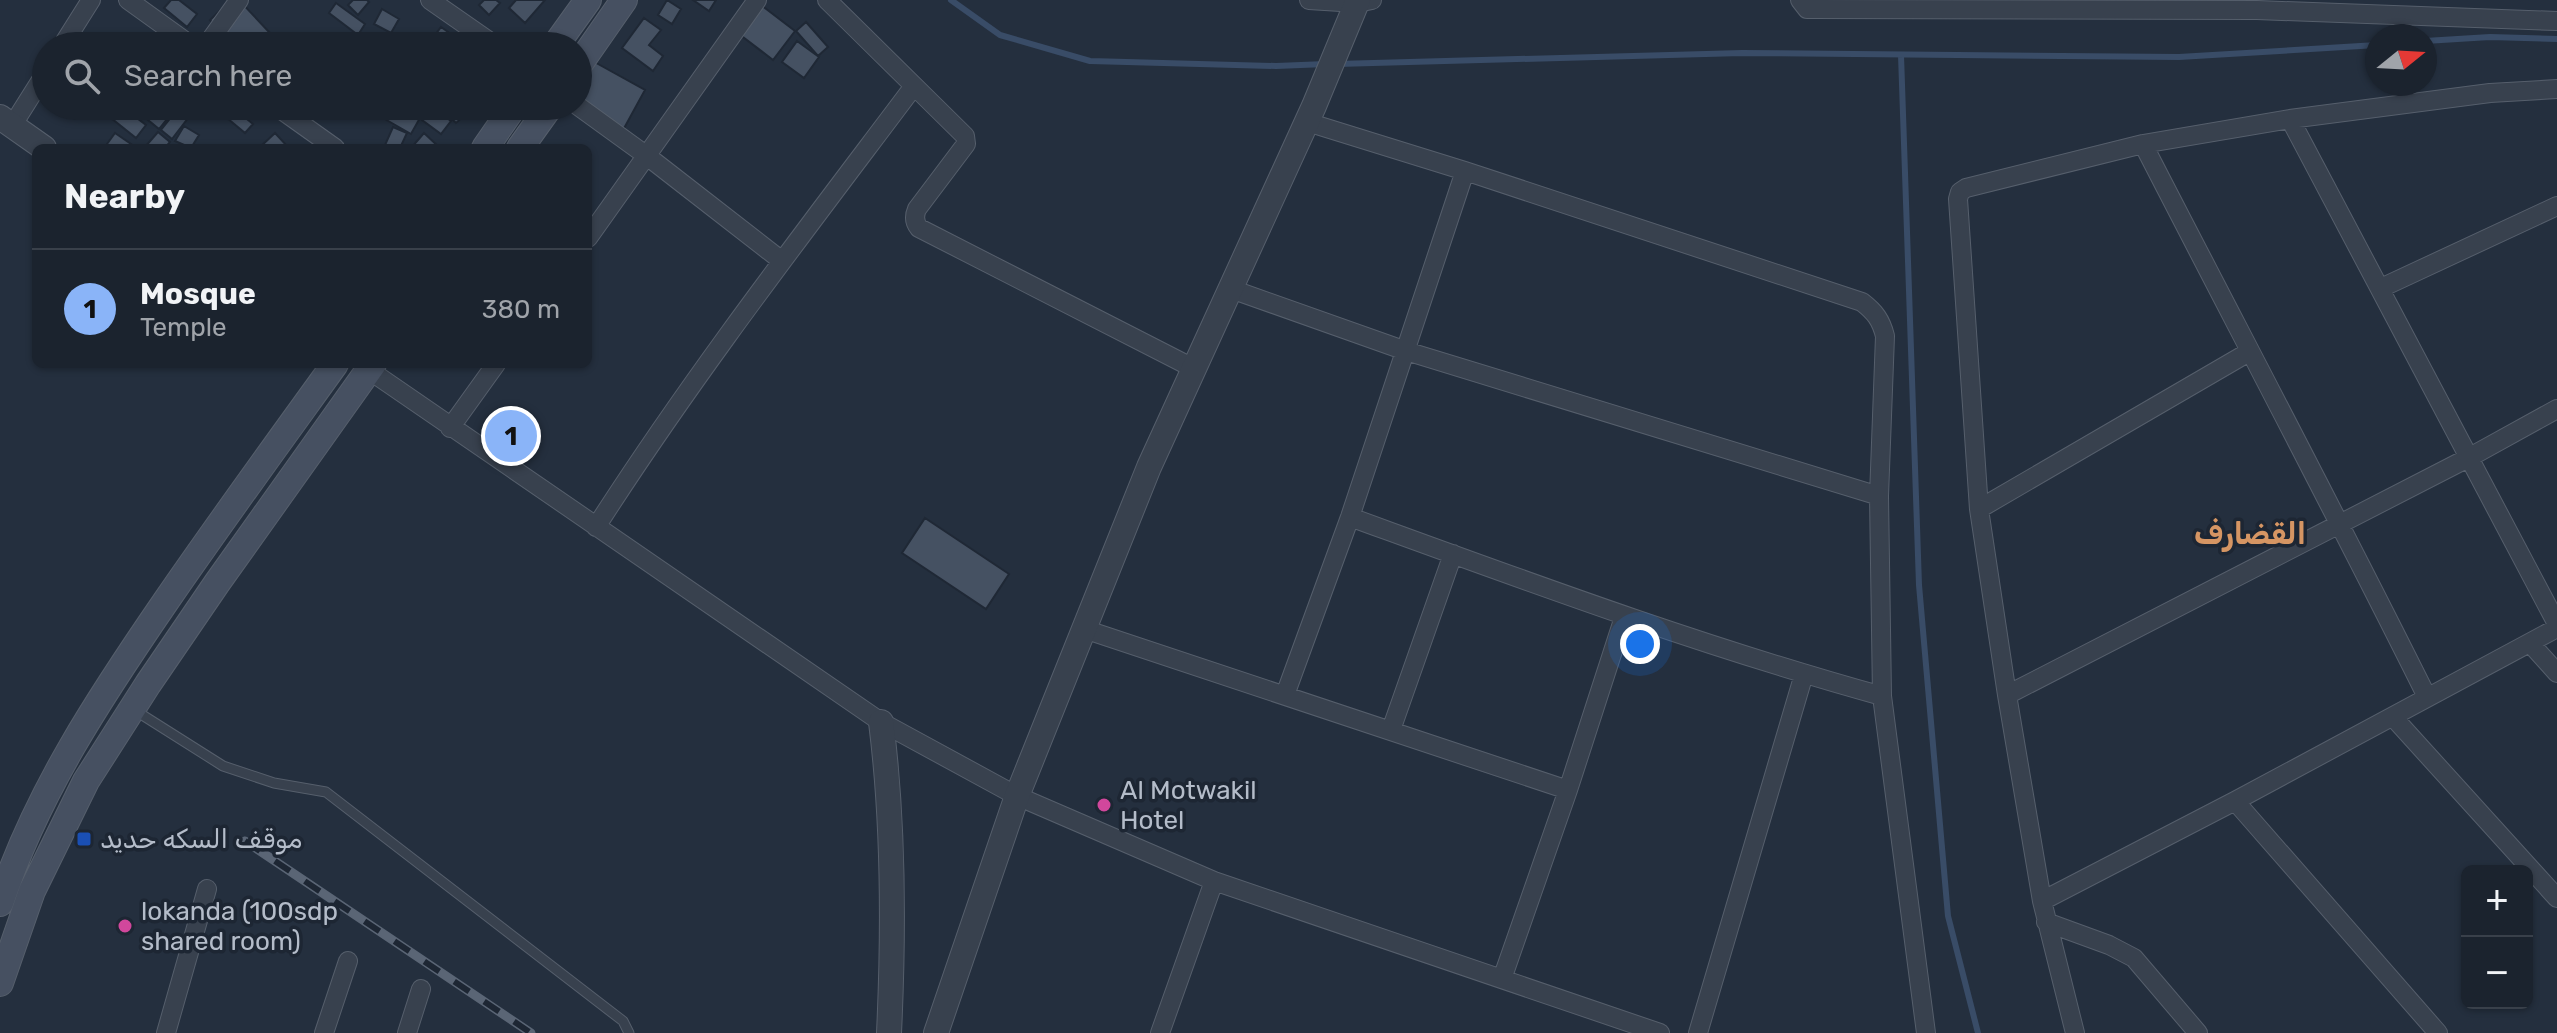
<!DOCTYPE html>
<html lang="en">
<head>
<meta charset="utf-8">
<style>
	:root { --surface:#1b232e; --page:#242b36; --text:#f1f3f6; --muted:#a0a4aa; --line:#39404a; --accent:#8ab4f8 }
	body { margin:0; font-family:Rubik,Cairo,sans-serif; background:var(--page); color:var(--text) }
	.controls { position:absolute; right:24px; bottom:24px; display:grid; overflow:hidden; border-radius:12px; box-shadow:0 2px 6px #0004 }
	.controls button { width:72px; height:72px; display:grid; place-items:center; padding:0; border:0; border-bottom:2px solid var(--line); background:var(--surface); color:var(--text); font:40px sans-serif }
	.compass { position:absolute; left:2365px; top:24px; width:72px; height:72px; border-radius:50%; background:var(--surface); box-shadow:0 2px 6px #0004; rotate:72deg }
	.you { position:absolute; left:1640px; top:644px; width:28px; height:28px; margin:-20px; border:6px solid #fff; border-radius:50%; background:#1a73e8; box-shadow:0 0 0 12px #1a73e833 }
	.badge { display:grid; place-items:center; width:52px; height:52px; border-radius:50%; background:var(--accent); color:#111; font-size:26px; font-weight:700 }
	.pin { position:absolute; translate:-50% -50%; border:4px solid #fff; box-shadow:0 2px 8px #0006 }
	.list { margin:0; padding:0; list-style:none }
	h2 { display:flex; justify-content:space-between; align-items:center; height:104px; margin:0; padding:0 32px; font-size:34px }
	h2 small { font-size:26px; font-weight:400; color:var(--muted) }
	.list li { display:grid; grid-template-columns:52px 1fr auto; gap:24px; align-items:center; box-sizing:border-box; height:120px; padding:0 32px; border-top:2px solid var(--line) }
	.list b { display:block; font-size:30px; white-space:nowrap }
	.list p { margin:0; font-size:26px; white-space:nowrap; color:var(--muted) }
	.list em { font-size:26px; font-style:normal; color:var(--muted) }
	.icon { flex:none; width:44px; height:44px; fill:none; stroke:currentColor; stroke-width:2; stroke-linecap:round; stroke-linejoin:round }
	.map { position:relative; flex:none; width:2557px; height:1033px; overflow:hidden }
	.search { position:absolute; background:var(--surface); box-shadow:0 2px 6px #0004; left:32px; top:32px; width:560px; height:88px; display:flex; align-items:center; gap:20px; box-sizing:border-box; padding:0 28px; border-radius:44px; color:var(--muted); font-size:30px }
	.panel { position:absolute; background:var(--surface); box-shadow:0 2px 6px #0004; left:32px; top:144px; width:560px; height:224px; border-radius:12px }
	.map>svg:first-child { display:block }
</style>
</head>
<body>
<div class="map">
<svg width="2557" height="1033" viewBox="0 0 2557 1033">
	<rect width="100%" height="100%" fill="#242f3e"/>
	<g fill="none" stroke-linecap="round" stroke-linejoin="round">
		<path stroke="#394c67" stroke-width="6" d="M951,0l49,35 90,26 186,5 50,-2
			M2425,41l65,-4 67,2
			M1901,55l18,530 29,331 30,117
			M1337,64l405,-11 437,4 198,-12"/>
	</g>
	<path fill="#455162" stroke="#1f2835" stroke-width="2" d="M171,0h8l18,14 -10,13 -23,-19z
		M231,0h8l30,32 -15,14h-20l-24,-26z
		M353,0h14l2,2 -11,13 -10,-10z
		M484,0h12l4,3 -11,12 -10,-10z
		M516,0h29l-20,23 -16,-15z
		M667,0l14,9 -9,15 -14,-9z
		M693,0h23l-7,11z
		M336,3l29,21 -7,11 -29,-22z
		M761,5l34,26 -22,29 -34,-26z
		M382,9l17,10 -8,14 -17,-9z
		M644,18l17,12 -12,15 14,11 -10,15 -31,-23z
		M806,22l22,25 -10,9 -22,-25z
		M441,27l27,19h-41z
		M85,36l15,8 -1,2h-19z
		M324,37l14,9h-21z
		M797,41l22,16 -15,21 -22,-16z
		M589,59l56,31 -23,42 -44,-26v-27z
		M104,106h17l25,19 -10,13 -35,-28z
		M131,106h20l16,13 -8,10z
		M180,106h11l4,3 -23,30 -11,-9z
		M217,106h14l22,18 -8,9 -30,-25z
		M339,106h26l-6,11z
		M390,106h30l5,3 -14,25 -28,-16z
		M445,106h11l9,9 -9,8 -14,-14z
		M432,107l19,14 -10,13 -19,-14z
		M184,126l15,9 -8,13 -16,-7z
		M393,127l14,6 -7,15 -15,-3z
		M158,132l12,10 -5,6h-21z
		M115,133l16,11 -3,4h-16l-5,-4z
		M275,133l14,15h-30z
		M424,133l16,15h-29z
		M925,518l84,56 -23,35 -84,-56z"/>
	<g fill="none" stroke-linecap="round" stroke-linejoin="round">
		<g stroke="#565f6c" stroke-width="11">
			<path id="service" d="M136,711l87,55 51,17 52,9 297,229 6,12"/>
		</g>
		<g stroke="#565f6c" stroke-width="20">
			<path id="minor" d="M128,0l64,46
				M430,0l66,46
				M827,0l138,136 1,8 -49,65c-3,7 -3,13 2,19l274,140
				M1309,0l48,3 15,-3
				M1800,0l7,9h5l445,1 300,11
				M62,46l29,-46
				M206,46l33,-46
				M276,106l59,42
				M578,106l69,50 135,105
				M2290,119l267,505
				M1307,122l158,49 397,131c13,10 19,18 23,34l-6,160 3,200 44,337
				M12,126l34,-54
				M2143,144c95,185 192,368 284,553
				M588,238l169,-238
				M2381,288l176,-82
				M1231,289l175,62 473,145
				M369,370l512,352 136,74 197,85 446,152
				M450,428l46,-64
				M1979,509l-21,-310 2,-7 6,-4 177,-44 147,-25 200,-26 67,-4
				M1350,517c176,64 351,129 532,179
				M596,527c98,-153 209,-296 318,-441
				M1084,629l484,161
				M2530,643l27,30
				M1285,695l65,-178 115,-346
				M2007,695l463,-238 87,-48
				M2393,717l164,181
				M1391,730l62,-176
				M2235,801l203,232
				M2042,901l193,-100 322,-173
				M2046,922l63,23 25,13 64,75
				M1502,979l66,-189 56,-173
				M166,1033l41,-144
				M324,1033l24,-72
				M407,1033l14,-44
				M1160,1033l54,-152
				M1698,1033l106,-359
				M2075,1033l-33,-132 -35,-206 -28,-186 270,-157"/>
		</g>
		<g stroke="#565f6c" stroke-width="26">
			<path id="tertiary" d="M0,117l44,31
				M881,722c13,103 13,206 8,311
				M936,1033l81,-237 132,-329 165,-361 44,-106"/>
		</g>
		<g stroke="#565f6c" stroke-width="28">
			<path id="secondary" d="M555,46l33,-46
				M578,66l46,-66
				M485,148l29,-42
				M520,148l30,-42
				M0,903c37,-111 100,-206 166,-302 55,-80 112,-158 169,-237
				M0,983l32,-92 54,-110 62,-97 69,-101 156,-219"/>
		</g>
		<use href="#service" stroke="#38414e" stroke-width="9"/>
		<use href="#minor" stroke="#38414e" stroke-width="18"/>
		<use href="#tertiary" stroke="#38414e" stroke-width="24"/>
		<use href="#secondary" stroke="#465061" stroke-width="26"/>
		<g stroke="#5a6575" stroke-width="9">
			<path id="rail" d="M245,841l286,192"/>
		</g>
		<use href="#rail" stroke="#1d2633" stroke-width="6" stroke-dasharray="18" stroke-linecap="butt"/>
	</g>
	<g fill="#d1479c" stroke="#1d2633" stroke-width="3">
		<circle cx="1104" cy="805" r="8"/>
		<circle cx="125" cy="926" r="8"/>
	</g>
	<rect fill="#1a4fb4" stroke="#1d2633" stroke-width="3" x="76" y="831" width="16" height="16" rx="4"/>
	<g text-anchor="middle" stroke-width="7" stroke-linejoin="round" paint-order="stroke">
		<g font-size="26" fill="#b4bcc9" stroke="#1d2633" text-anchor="start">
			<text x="1120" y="799">Al Motwakil<tspan x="1120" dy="30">Hotel</tspan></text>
			<text x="100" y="848">موقف السكه حديد</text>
			<text x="141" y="920">lokanda (100sdp<tspan x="141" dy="30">shared room)</tspan></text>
		</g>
		<g font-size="30" font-weight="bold" fill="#d59563" stroke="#1d2633">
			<text x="2250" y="544">القضارف</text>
		</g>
	</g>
</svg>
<div class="controls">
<button>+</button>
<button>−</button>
</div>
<svg class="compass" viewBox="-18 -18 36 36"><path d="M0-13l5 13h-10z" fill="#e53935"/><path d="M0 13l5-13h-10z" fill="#a0a4aa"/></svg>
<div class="you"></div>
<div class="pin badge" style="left:511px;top:436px">1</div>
<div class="search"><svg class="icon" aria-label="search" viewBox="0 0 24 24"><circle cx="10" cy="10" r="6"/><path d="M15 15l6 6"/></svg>Search here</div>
<section class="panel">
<h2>Nearby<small></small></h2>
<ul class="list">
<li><span class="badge">1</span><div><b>Mosque</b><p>Temple</p></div><em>380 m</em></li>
</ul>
</section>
</div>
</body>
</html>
